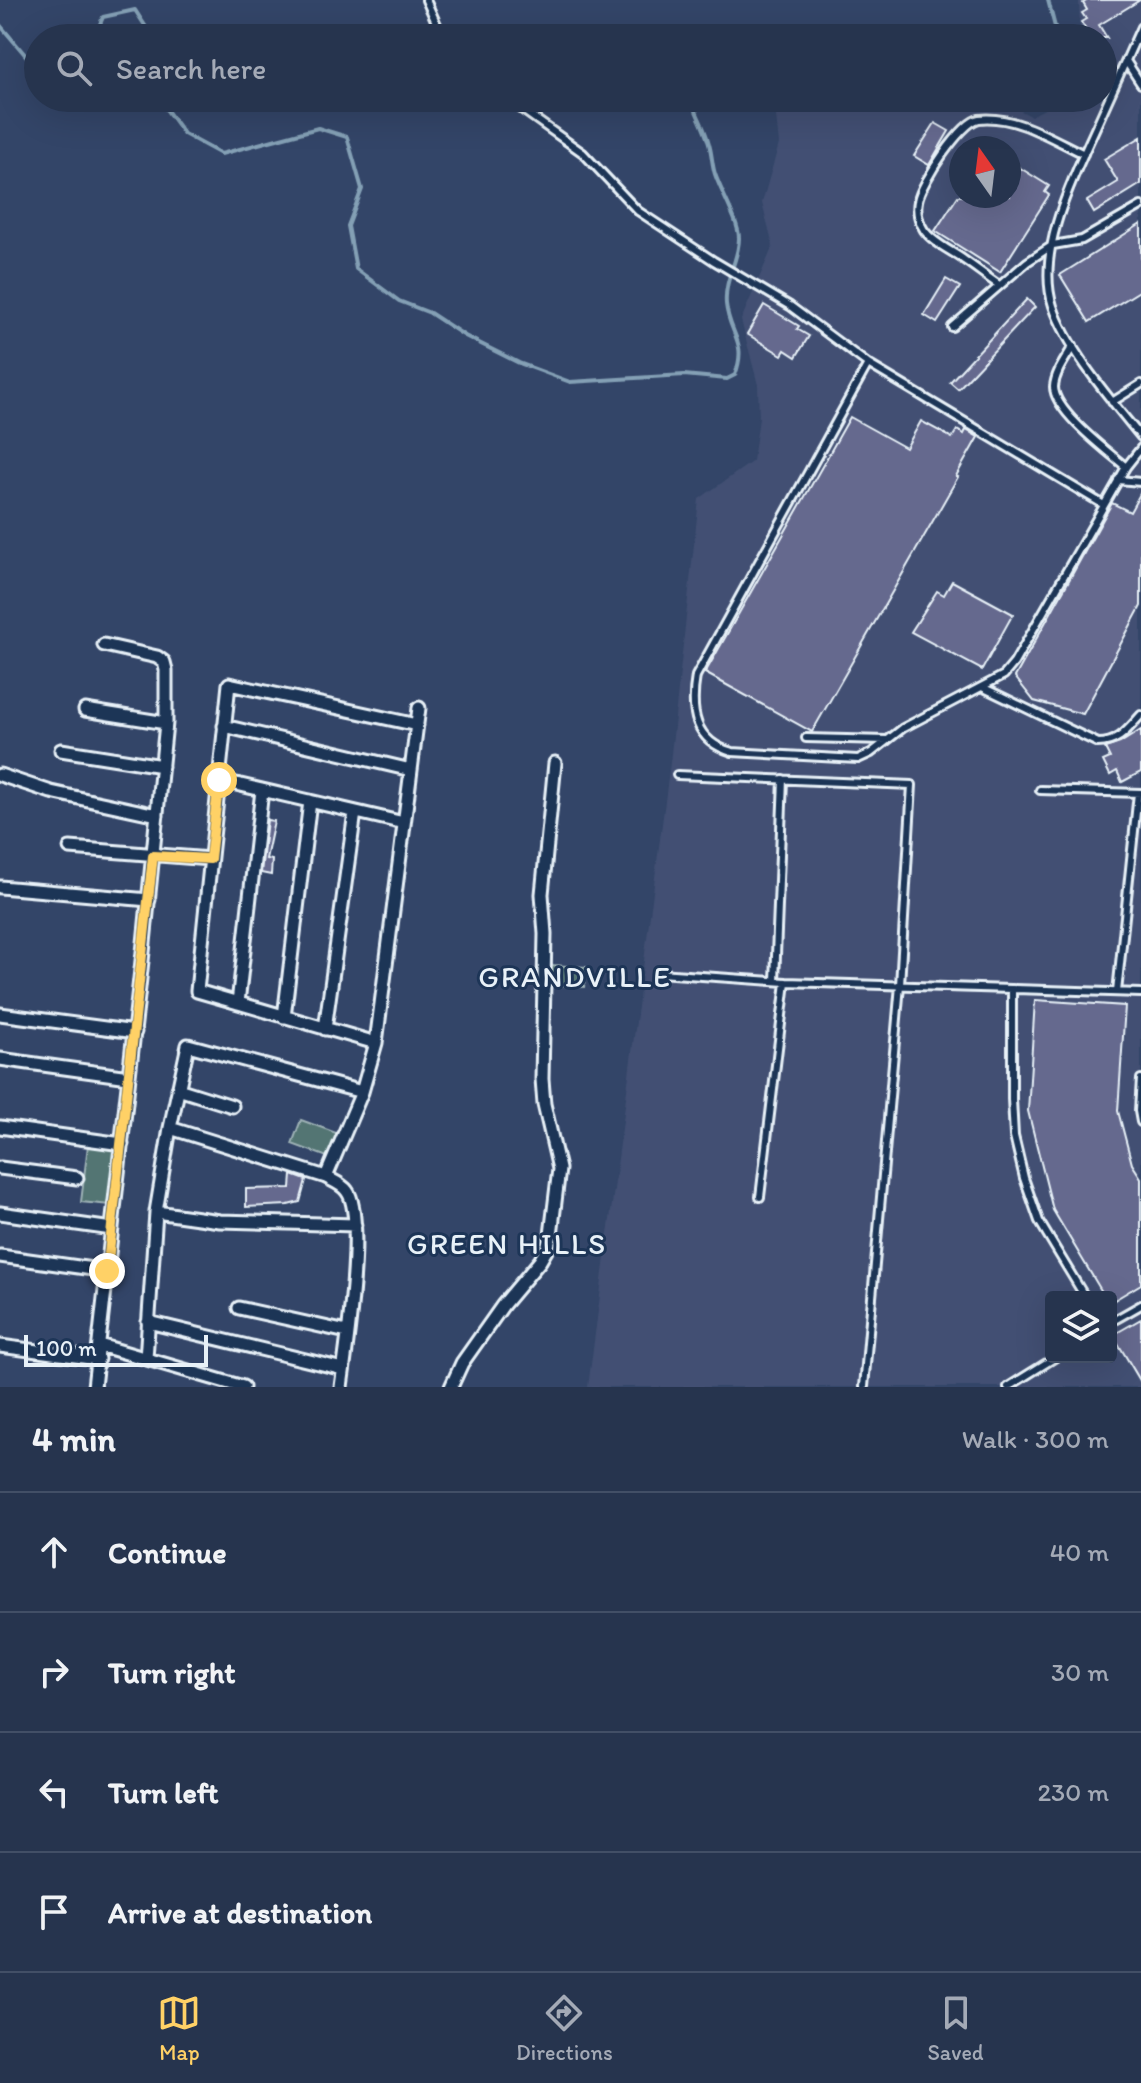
<!DOCTYPE html>
<html lang="en">
<head>
<meta charset="utf-8">
<style>
	:root { --surface:#26344e; --page:#2e3c55; --text:#f1f3f6; --muted:#a4aab6; --line:#424f66; --accent:#ffd166 }
	body { margin:0; font-family:Itim,sans-serif; background:var(--page); color:var(--text) }
	.controls { position:absolute; right:24px; bottom:24px; display:grid; overflow:hidden; border-radius:8px; box-shadow:0 8px 32px #0002 }
	.controls button { width:72px; height:72px; display:grid; place-items:center; padding:0; border:0; border-bottom:2px solid var(--line); background:var(--surface); color:var(--text); font:40px sans-serif }
	.compass { position:absolute; left:949px; top:136px; width:72px; height:72px; border-radius:50%; background:var(--surface); box-shadow:0 8px 32px #0002; rotate:346deg }
	.scale { position:absolute; left:24px; bottom:20px; width:184px; box-sizing:border-box; padding-left:8px; border:4px solid #e8f1f8; border-top:0; font-size:22px; line-height:28px; white-space:nowrap; color:#e8f1f8; -webkit-text-stroke:6px #1d3557; paint-order:stroke }
	.stop { position:absolute; width:24px; height:24px; margin:-18px; border:6px solid #ffd166; border-radius:50%; background:#fff }
	.stop.end { background:#ffd166; border-color:#fff; box-shadow:0 2px 8px #0008 }
	.list { margin:0; padding:0; list-style:none }
	h2 { display:flex; justify-content:space-between; align-items:center; height:104px; margin:0; padding:0 32px; font-size:34px }
	h2 small { font-size:26px; font-weight:400; color:var(--muted) }
	.list li { display:grid; grid-template-columns:52px 1fr auto; gap:24px; align-items:center; box-sizing:border-box; height:120px; padding:0 32px; border-top:2px solid var(--line) }
	.list b { display:block; font-size:30px; white-space:nowrap }
	.list em { font-size:26px; font-style:normal; color:var(--muted) }
	.icon { flex:none; width:44px; height:44px; fill:none; stroke:currentColor; stroke-width:2; stroke-linecap:round; stroke-linejoin:round }
	.map { position:relative; flex:none; width:1141px; height:1387px; overflow:hidden }
	.search { position:absolute; background:var(--surface); box-shadow:0 8px 32px #0002; left:24px; right:24px; top:24px; height:88px; display:flex; align-items:center; gap:20px; box-sizing:border-box; padding:0 28px; border-radius:44px; color:var(--muted); font-size:30px }
	.sheet { height:584px; background:var(--surface) }
	nav { display:flex; justify-content:space-around; align-items:center; box-sizing:border-box; height:112px; border-top:2px solid var(--line); background:var(--surface); font-size:22px; color:var(--muted) }
	nav a { display:grid; justify-items:center; gap:4px }
	nav .on { color:var(--accent) }
	.map>svg:first-child { display:block }
</style>
</head>
<body>
<div class="map">
<svg width="1141" height="1387" viewBox="0 0 1141 1387">
	<rect width="100%" height="100%" fill="#334568"/>
	<filter id="ink" filterUnits="userSpaceOnUse"><feTurbulence type="fractalNoise" baseFrequency=".0125" numOctaves="2"/><feDisplacementMap in="SourceGraphic" scale="16" xChannelSelector="R" yChannelSelector="G"/><feConvolveMatrix kernelMatrix="1 2 1 2 8 2 1 2 1" color-interpolation-filters="sRGB"/></filter>
	<g filter="url(#ink)">
		<path fill="#425073" fill-rule="evenodd" d="M1079,0h62v1387h-553l82,-624 29,-264 54,-38 6,-43 -1,-33 -17,-65 32,-74 -11,-43 17,-59 -5,-46h49l27,8 17,-2 14,-6h36l19,4 28,2 28,7 25,-2 14,7 35,-18h37v-60h-23zM961,148h48v48h-48zM1051,1297h60v60h-60z"/>
		<path fill="#537473" stroke="#9eb2b6" stroke-width="2" d="M549,965l37,2 -2,20 -36,-3z
			M301,1120l38,14 -9,24 -38,-14z
			M88,1145l28,4 -6,56 -29,-3z"/>
		<g fill="none" stroke-linecap="round" stroke-linejoin="round">
			<path stroke="#84a0b5" stroke-width="4" d="M1048,0l7,27 -1,11
				M0,25l38,45
				M94,38l9,-21 32,-7 18,28
				M757,38c22,-14 67,-9 91,0
				M158,98l26,36 37,20 97,-26 29,9 15,52 -14,37 8,43 43,32 31,12 35,23 54,27 51,19 114,-7 43,4 8,-4c13,-34 -6,-40 -9,-71 -2,-26 13,-43 13,-66 0,-16 -18,-46 -24,-64 -3,-9 -3,-20 -6,-30 -4,-16 -13,-30 -18,-46"/>
		</g>
		<path fill="#65698e" stroke="#e8f1f8" stroke-width="2" d="M1088,0h52l-41,25 8,13h-16l-10,-16 5,-3 -4,-6 5,-3 -4,-7z
			M935,123l14,8 -20,34 -15,-9z
			M1141,137v47l-47,29 -7,-12 31,-19 -14,-23z
			M1009,161l40,25 -4,6 4,3 -49,77 -65,-41 23,-35h51z
			M1141,224v66l-52,32 -29,-47z
			M946,279l14,8 -23,36 -13,-8z
			M1027,299l8,8 -77,82 -8,-7z
			M764,305l35,21 -2,3 12,7 -13,21 -11,-7 -3,5 -35,-21z
			M850,417l56,31 15,-27 31,17 5,-8 7,4 2,-4 12,7 -22,39 2,1 -146,255 -107,-59z
			M1141,492v114l-58,108 -49,-13 -19,-24 97,-174 18,9z
			M952,581l61,33 -31,56 -71,-38 26,-41 7,4z
			M1141,730v42l-19,10 -5,-11 -7,4 -7,-14 7,-3 -5,-10 15,-5z
			M267,820l7,1 -8,38 6,1 -1,15 -10,-2z
			M1035,1000l90,6 -7,105 14,53 9,14v106l-30,18v-5h-6l-52,-87 -25,-99z
			M292,1175l14,5 -6,22 -12,3 -42,2v-18l45,-1z
			M1141,1319v63l-28,-47z"/>
		<g fill="none" stroke-linecap="round" stroke-linejoin="round">
			<g stroke="#e8f1f8" stroke-width="12">
				<path id="lane" d="M426,0l17,38
					M1141,27c-15,33 -30,66 -45,100 -22,49 -61,124 -43,179 15,45 59,95 88,131
					M1126,61l15,23
					M506,98l77,55 55,58 76,50 76,45 78,58 236,141
					M999,285c-12,-8 -23,-17 -35,-25 -12,-9 -31,-17 -40,-30 -5,-8 -8,-19 -6,-29 3,-18 43,-79 61,-82 37,-4 73,20 105,35
					M952,327l75,-65 26,-17 29,-5 59,-34
					M1073,346c-7,13 -18,26 -19,41 0,24 53,64 72,80
					M868,364l-172,312c-6,35 -2,65 36,76l126,7 13,-6 32,-25 101,-53 10,-12 112,-196 15,-19
					M1112,402l29,-18
					M1118,480l23,2
					M982,687l116,56c21,0 30,-14 43,-28
					M806,738l81,2
					M677,775l235,10 -12,200 -36,402
					M1040,790l101,3
					M659,973l127,9 355,11
					M775,981l8,-202
					M1012,989v110l2,37 10,42 15,43 46,76
					M1117,992l21,-199
					M1141,1079l-2,32 2,11
					M760,1197l26,-215
					M1111,1322l30,-17
					M1008,1387l48,-30"/>
			</g>
			<g stroke="#e8f1f8" stroke-width="17">
				<path id="street" d="M85,710l81,13
					M224,726l187,44
					M61,750l101,16
					M0,775l51,17 106,23
					M219,780l185,43
					M70,848l140,11
					M0,887l149,13
					M238,1003l24,-213
					M0,1014l135,18
					M284,1017l26,-216
					M325,1029l30,-217
					M376,1043l-179,-52 32,-307 188,41
					M0,1059l129,18
					M178,1089l54,17
					M0,1127l122,17
					M170,1128l156,49c7,4 16,7 21,14 19,24 -1,161 -6,196
					M0,1168l77,10
					M326,1177l36,-85 14,-49 43,-335
					M156,1212l64,9 135,4
					M0,1213l112,16
					M0,1256l107,15
					M239,1308l108,24
					M148,1322l195,47
					M99,1345l144,42
					M0,1346l98,13
					M146,1359l10,-147 14,-84 18,-83 174,47
					M94,1387l50,-444 22,-220v-53l-2,-8 -7,-5 -53,-12
					M451,1387l11,-24 41,-58 37,-44 7,-12 4,-14 8,-66 -15,-65 -2,-25 3,-145 -3,-40 13,-131"/>
			</g>
			<use href="#lane" stroke="#1d3557" stroke-width="6"/>
			<use href="#street" stroke="#1d3557" stroke-width="11"/>
		</g>
	</g>
	<g fill="none" stroke-linecap="round" stroke-linejoin="round" filter="url(#ink)">
		<path stroke="#ffd166" stroke-width="10" d="M107,1271l46,-415 57,3 9,-79"/>
	</g>
	<g text-anchor="middle" stroke-width="6" stroke-linejoin="round" paint-order="stroke">
		<g font-size="30" letter-spacing="2" fill="#e8f1f8" stroke="#1d3557">
			<text x="575" y="987">GRANDVILLE</text>
			<text x="507" y="1254">GREEN HILLS</text>
		</g>
	</g>
</svg>
<div class="controls">
<button><svg class="icon" aria-label="layers" viewBox="0 0 24 24"><path d="M12 4l9 5-9 5-9-5zM3 14l9 5 9-5"/></svg></button>
</div>
<svg class="compass" viewBox="-18 -18 36 36"><path d="M0-13l5 13h-10z" fill="#e53935"/><path d="M0 13l5-13h-10z" fill="#a4aab6"/></svg>
<div class="scale">100 m</div>
<div class="stop" style="left:219px;top:780px"></div>
<div class="stop end" style="left:107px;top:1271px"></div>
<div class="search"><svg class="icon" aria-label="search" viewBox="0 0 24 24"><circle cx="10" cy="10" r="6"/><path d="M15 15l6 6"/></svg>Search here</div>
</div>
<section class="sheet">
<h2>4 min<small>Walk · 300 m</small></h2>
<ul class="list">
<li><svg class="icon" aria-label="ahead" viewBox="0 0 24 24"><path d="M12 20V5M6 11l6-6 6 6"/></svg><div><b>Continue</b></div><em>40 m</em></li>
<li><svg class="icon" aria-label="right" viewBox="0 0 24 24"><path d="M7 20v-9h11M14 6l5 5-5 5"/></svg><div><b>Turn right</b></div><em>30 m</em></li>
<li><svg class="icon" aria-label="left" viewBox="0 0 24 24"><path d="M17 20v-9H6M10 6l-5 5 5 5"/></svg><div><b>Turn left</b></div><em>230 m</em></li>
<li><svg class="icon" aria-label="arrive" viewBox="0 0 24 24"><path d="M6 21V4h12l-3 4 3 4H6"/></svg><div><b>Arrive at destination</b></div></li>
</ul>
</section>
<nav>
<a class="on"><svg class="icon" aria-label="map" viewBox="0 0 24 24"><path d="M3 6l6-2 6 2 6-2v14l-6 2-6-2-6 2zM9 4v14M15 6v14"/></svg>Map</a>
<a><svg class="icon" aria-label="directions" viewBox="0 0 24 24"><path d="M12 3l9 9-9 9-9-9zM9 14v-3h6M13 9l2 2-2 2"/></svg>Directions</a>
<a><svg class="icon" aria-label="saved" viewBox="0 0 24 24"><path d="M7 4h10v16l-5-4-5 4z"/></svg>Saved</a>
</nav>
</body>
</html>
